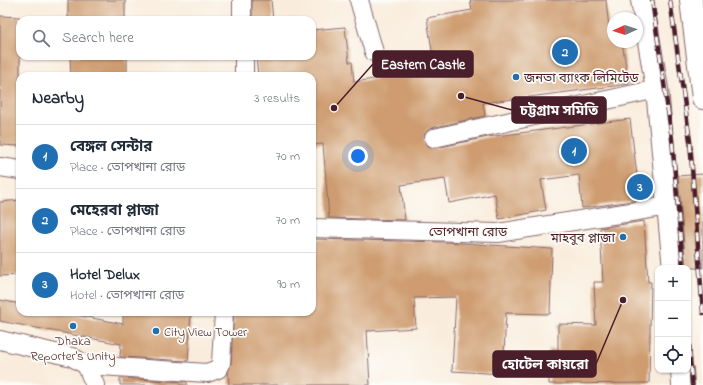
<!DOCTYPE html>
<html lang="en">
<head>
<meta charset="utf-8">
<style>
	:root { --surface:#fff; --page:#f2f2f3; --text:#1f2937; --muted:#747a83; --line:#e0e1e3; --accent:#1f6fb2 }
	body { margin:0; font-family:"Indie Flower","Noto Sans Bengali",sans-serif; background:var(--page); color:var(--text) }
	.controls { position:absolute; right:12px; bottom:12px; display:grid; overflow:hidden; border-radius:8px; box-shadow:0 1px 3px #0004 }
	.controls button { width:36px; height:36px; display:grid; place-items:center; padding:0; border:0; border-bottom:1px solid var(--line); background:var(--surface); color:var(--text); font:20px sans-serif }
	.compass { position:absolute; left:607px; top:12px; width:36px; height:36px; border-radius:50%; background:var(--surface); box-shadow:0 1px 3px #0004; rotate:267deg }
	.you { position:absolute; left:358px; top:156px; width:14px; height:14px; margin:-10px; border:3px solid #fff; border-radius:50%; background:#1a73e8; box-shadow:0 0 0 6px #1a73e833 }
	.badge { display:grid; place-items:center; width:26px; height:26px; border-radius:50%; background:var(--accent); color:#fff; font-size:13px; font-weight:700 }
	.pin { position:absolute; translate:-50% -50%; border:2px solid #fff; box-shadow:0 1px 4px #0006 }
	.list { margin:0; padding:0; list-style:none }
	h2 { display:flex; justify-content:space-between; align-items:center; height:52px; margin:0; padding:0 16px; font-size:17px }
	h2 small { font-size:13px; font-weight:400; color:var(--muted) }
	.list li { display:grid; grid-template-columns:26px 1fr auto; gap:12px; align-items:center; box-sizing:border-box; height:64px; padding:0 16px; border-top:1px solid var(--line) }
	.list b { display:block; font-size:15px; white-space:nowrap }
	.list p { margin:0; font-size:13px; white-space:nowrap; color:var(--muted) }
	.list em { font-size:13px; font-style:normal; color:var(--muted) }
	.icon { flex:none; width:22px; height:22px; fill:none; stroke:currentColor; stroke-width:2; stroke-linecap:round; stroke-linejoin:round }
	.map { position:relative; flex:none; width:703px; height:385px; overflow:hidden }
	.search { position:absolute; background:var(--surface); box-shadow:0 1px 3px #0004; left:16px; top:16px; width:300px; height:44px; display:flex; align-items:center; gap:10px; box-sizing:border-box; padding:0 14px; border-radius:12px; color:var(--muted); font-size:15px }
	.panel { position:absolute; background:var(--surface); box-shadow:0 1px 3px #0004; left:16px; top:72px; width:300px; height:244px; border-radius:12px }
	.map>svg:first-child { display:block }
</style>
</head>
<body>
<div class="map">
<svg width="703" height="385" viewBox="0 0 703 385">
	<rect width="100%" height="100%" fill="#fdfcf7"/>
	<filter id="ink" filterUnits="userSpaceOnUse"><feTurbulence type="fractalNoise" baseFrequency=".025" numOctaves="2"/><feDisplacementMap in="SourceGraphic" scale="8" xChannelSelector="R" yChannelSelector="G"/><feConvolveMatrix kernelMatrix="1 2 1 2 8 2 1 2 1" color-interpolation-filters="sRGB"/></filter>
	<filter id="wash" filterUnits="userSpaceOnUse"><feTurbulence type="fractalNoise" baseFrequency=".012" numOctaves="4" result="noise"/><feDisplacementMap in="SourceGraphic" scale="16" xChannelSelector="R" yChannelSelector="G"/><feGaussianBlur stdDeviation="0.9" result="paint"/><feColorMatrix in="noise" values="0 0 0 0 0 0 0 0 0 0 0 0 0 0 0 0 0 1.4 0 .05"/><feComposite in="paint" operator="in"/></filter>
	<g filter="url(#wash)">
		<rect width="100%" height="100%" fill="#f9ecdc"/>
		<g id="blocks">
			<path fill="#ce9c70" d="M68,0h57v20h-57z
				M252,0h19l2,20h-21z
				M470,0h136l3,28 4,2v12h9l7,42 -146,19 2,13 -54,12 -4,3 -3,4 2,10 4,3h6l52,-11 142,-18 10,81 -58,8 -3,-33 -38,5 5,30 -47,9 -4,-25 -46,9 -4,-24 -44,6 4,35 -76,-2 -6,-74 -11,1v-69h-54l-2,-20h56v-26l33,-3 4,35h3l2,20 81,-12 -8,-52 45,-8z
				M0,16l20,1v129l-20,-1z
				M70,56h57v20h-56z
				M703,174v94h-17l-8,-92z
				M20,200v75l-20,1v-74z
				M644,221l4,61h3l-2,101 -100,1v-34h9v-26l38,1 -2,-43h9l-3,-54z
				M312,239l133,3 107,7 -2,65 -44,-1 -3,61 -51,-3 4,-74 -42,1 2,30 -49,3 3,54h-141l-1,-13 3,-8 3,-52h78z
				M0,300l20,4v8h41l62,12v-12h68l-3,49 -68,-4 1,-13 -121,-23z
				M120,378l67,4v3h-67z"/>
		</g>
	</g>
	<g filter="url(#ink)">
		<use href="#blocks" fill-opacity="0" stroke="#876769" stroke-width="1"/>
		<g fill="none" stroke-linecap="round" stroke-linejoin="round">
			<g stroke="#876769" stroke-width="20">
				<path id="street" d="M242,0v20
					M359,0l15,52
					M244,56v20
					M434,138l223,-49
					M0,167l20,3
					M312,228l186,5 171,-27
					M0,340l72,17 14,8 121,8 11,-4 3,-6 3,-51
					M86,365l9,20"/>
			</g>
			<g stroke="#876769" stroke-width="24">
				<path id="highway" d="M642,0l15,89 17,179
					M691,0l12,98
					M682,370l1,15"/>
			</g>
			<use href="#street" stroke="#fff" stroke-width="18"/>
			<use href="#highway" stroke="#fff" stroke-width="22"/>
			<g stroke="#4a1f2b" stroke-width="4.5">
				<path id="rail" d="M652,0l20,139 11,129
					M670,0l20,141 13,172
					M688,331l4,54"/>
			</g>
			<use href="#rail" stroke="#fdfcf7" stroke-width="3" stroke-dasharray="9" stroke-linecap="butt"/>
		</g>
	</g>
	<g fill="#1f6fb2" stroke="#fdfcf7" stroke-width="1.5">
		<circle cx="516" cy="77" r="4"/>
		<circle cx="623" cy="237" r="4"/>
		<circle cx="73" cy="326" r="4"/>
		<circle cx="156" cy="331" r="4"/>
	</g>
	<g text-anchor="middle" stroke-width="3.5" stroke-linejoin="round" paint-order="stroke">
		<g font-size="13" fill="#4a1f2b" stroke="#fdfcf7" text-anchor="start">
			<text x="524" y="82">জনতা ব্যাংক লিমিটেড</text>
			<text x="615" y="242" text-anchor="end">মাহবুব প্লাজা</text>
			<text x="164" y="336">City View Tower</text>
			<text x="73" y="345" text-anchor="middle">Dhaka<tspan x="73" dy="15">Reporter's Unity</tspan></text>
		</g>
		<g font-size="13" fill="#4a1f2b" stroke="#fdfcf7">
			<text x="468" y="236">তোপখানা রোড</text>
		</g>
	</g>
	<path fill="none" stroke="#4a1f2b" stroke-width="1.5" d="M334 108L373 64M461 96L512 110M623 300L596 364"/>
	<g fill="#4a1f2b" stroke="#fdfcf7" stroke-width="1.5">
		<circle cx="334" cy="108" r="4"/>
		<circle cx="461" cy="96" r="4"/>
		<circle cx="623" cy="300" r="4"/>
	</g>
	<g fill="#4a1f2b" stroke="#4a1f2b" stroke-width="1.5">
		<rect x="373" y="51" width="100" height="26" rx="4"/>
		<rect x="512" y="97" width="94" height="26" rx="4"/>
		<rect x="493" y="351" width="103" height="26" rx="4"/>
	</g>
	<g font-size="14" text-anchor="middle" font-weight="bold" fill="#fff">
		<text x="423" y="69">Eastern Castle</text>
		<text x="559" y="115">চট্টগ্রাম সমিতি</text>
		<text x="545" y="369">হোটেল কায়রো</text>
	</g>
</svg>
<div class="controls">
<button>+</button>
<button>−</button>
<button><svg class="icon" aria-label="locate" viewBox="0 0 24 24"><circle cx="12" cy="12" r="6"/><path d="M12 2v4M12 18v4M2 12h4M18 12h4"/></svg></button>
</div>
<svg class="compass" viewBox="-18 -18 36 36"><path d="M0-13l5 13h-10z" fill="#e53935"/><path d="M0 13l5-13h-10z" fill="#747a83"/></svg>
<div class="you"></div>
<div class="pin badge" style="left:574px;top:151px">1</div>
<div class="pin badge" style="left:565px;top:52px">2</div>
<div class="pin badge" style="left:640px;top:187px">3</div>
<div class="search"><svg class="icon" aria-label="search" viewBox="0 0 24 24"><circle cx="10" cy="10" r="6"/><path d="M15 15l6 6"/></svg>Search here</div>
<section class="panel">
<h2>Nearby<small>3 results</small></h2>
<ul class="list">
<li><span class="badge">1</span><div><b>বেঙ্গল সেন্টার</b><p>Place · তোপখানা রোড</p></div><em>70 m</em></li>
<li><span class="badge">2</span><div><b>মেহেরবা প্লাজা</b><p>Place · তোপখানা রোড</p></div><em>70 m</em></li>
<li><span class="badge">3</span><div><b>Hotel Delux</b><p>Hotel · তোপখানা রোড</p></div><em>90 m</em></li>
</ul>
</section>
</div>
</body>
</html>
